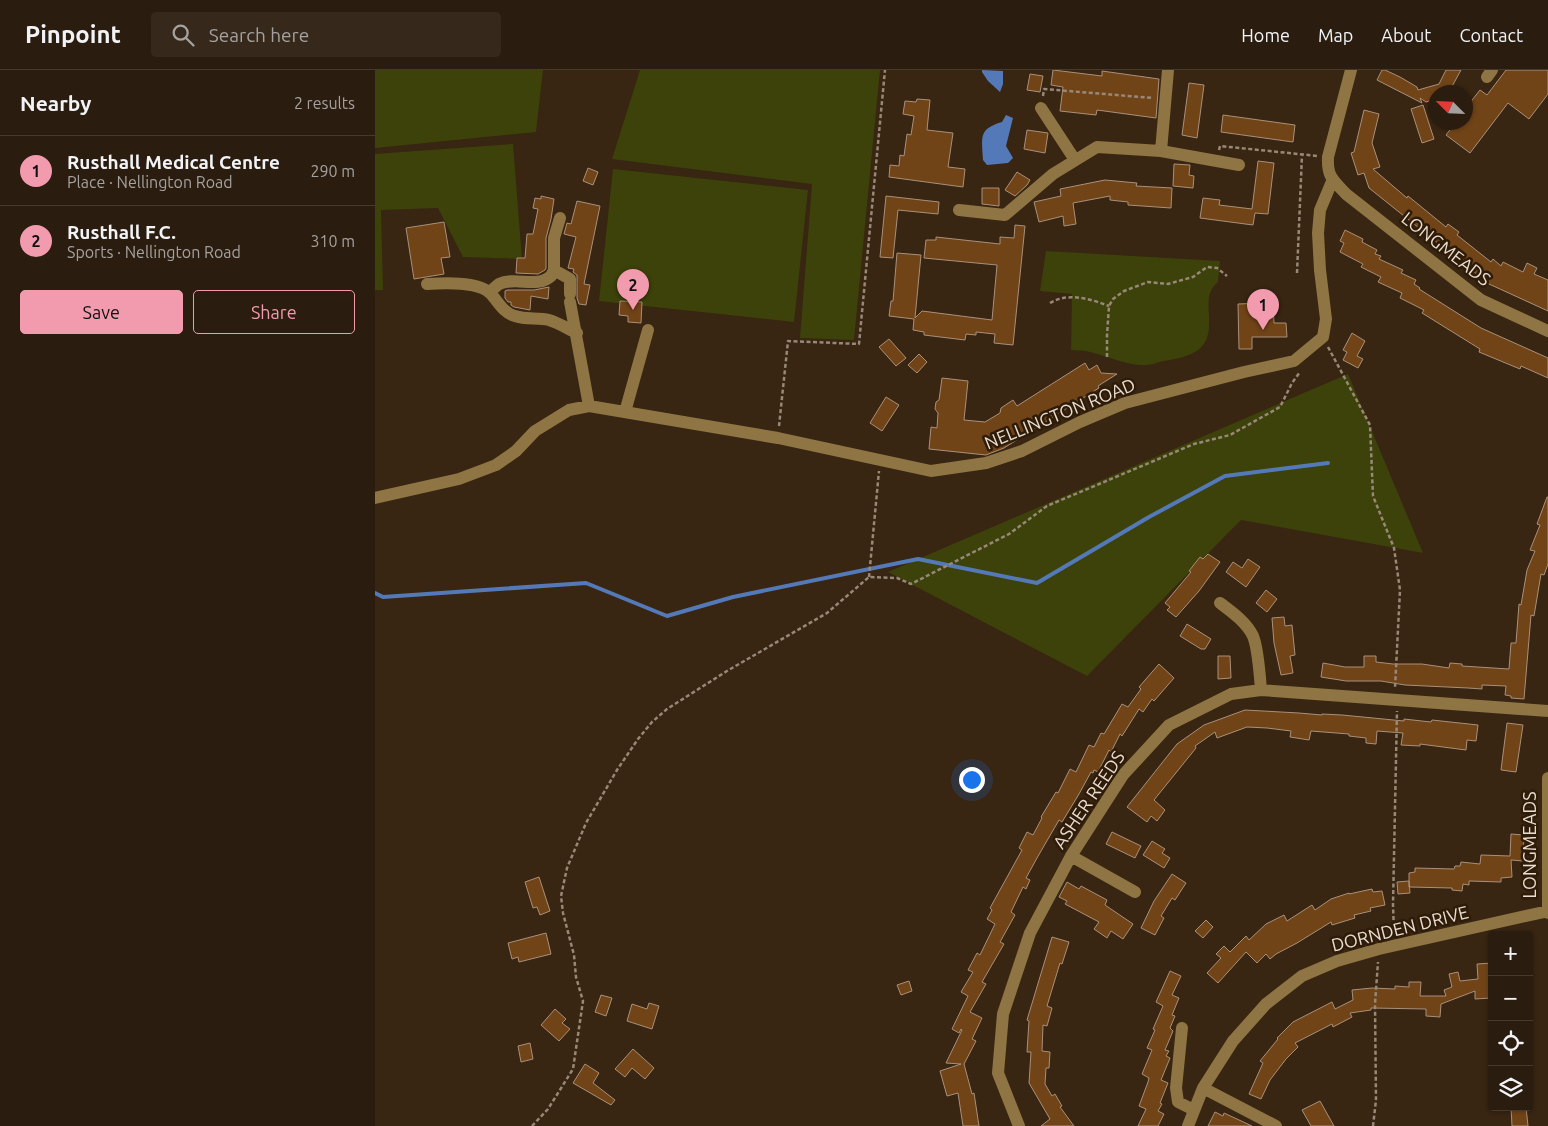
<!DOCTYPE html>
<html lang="en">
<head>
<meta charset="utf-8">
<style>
	:root { --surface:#2a1c0e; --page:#36291c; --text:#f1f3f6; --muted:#a5a19e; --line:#463a2e; --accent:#f29aae }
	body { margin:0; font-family:Ubuntu,sans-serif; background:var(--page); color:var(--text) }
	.controls { position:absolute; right:15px; bottom:15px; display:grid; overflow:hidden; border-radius:5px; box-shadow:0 1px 4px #0004 }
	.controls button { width:45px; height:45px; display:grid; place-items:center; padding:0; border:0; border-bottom:1px solid var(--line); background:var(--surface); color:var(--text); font:25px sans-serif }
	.compass { position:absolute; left:1053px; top:15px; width:45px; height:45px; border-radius:50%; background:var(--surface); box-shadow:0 1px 4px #0004; rotate:294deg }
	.you { position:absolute; left:596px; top:709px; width:18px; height:18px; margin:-12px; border:4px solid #fff; border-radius:50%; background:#1a73e8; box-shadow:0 0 0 8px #1a73e833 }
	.badge { display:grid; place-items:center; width:32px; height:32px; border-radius:50%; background:var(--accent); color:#111; font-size:16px; font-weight:700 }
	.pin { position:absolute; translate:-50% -41px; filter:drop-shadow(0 1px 2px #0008) }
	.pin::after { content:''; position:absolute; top:26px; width:18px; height:15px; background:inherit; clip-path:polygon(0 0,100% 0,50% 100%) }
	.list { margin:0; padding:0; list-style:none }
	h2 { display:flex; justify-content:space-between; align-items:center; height:65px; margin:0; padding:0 20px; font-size:21px }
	h2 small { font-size:16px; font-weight:400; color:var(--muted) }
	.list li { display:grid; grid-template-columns:32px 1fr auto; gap:15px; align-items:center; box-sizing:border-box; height:70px; padding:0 20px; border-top:1px solid var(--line) }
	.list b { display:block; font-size:19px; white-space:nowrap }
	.list p { margin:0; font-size:16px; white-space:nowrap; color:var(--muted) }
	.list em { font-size:16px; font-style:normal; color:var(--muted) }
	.actions { display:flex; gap:10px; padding:15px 20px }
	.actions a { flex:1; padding:11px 0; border:1px solid var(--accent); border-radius:5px; text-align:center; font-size:18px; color:var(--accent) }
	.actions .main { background:var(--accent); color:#111 }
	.icon { flex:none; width:28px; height:28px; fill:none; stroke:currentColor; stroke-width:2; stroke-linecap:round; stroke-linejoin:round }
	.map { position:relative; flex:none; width:1173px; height:1056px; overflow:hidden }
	header { display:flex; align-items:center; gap:30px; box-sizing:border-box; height:70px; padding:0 25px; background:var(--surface); border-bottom:1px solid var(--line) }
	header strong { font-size:24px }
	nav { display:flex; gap:28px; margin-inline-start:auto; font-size:18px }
	.search { width:350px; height:45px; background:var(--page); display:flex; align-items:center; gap:12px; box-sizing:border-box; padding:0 18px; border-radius:5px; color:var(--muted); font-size:19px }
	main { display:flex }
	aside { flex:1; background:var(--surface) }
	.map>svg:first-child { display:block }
</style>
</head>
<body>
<header>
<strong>Pinpoint</strong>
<div class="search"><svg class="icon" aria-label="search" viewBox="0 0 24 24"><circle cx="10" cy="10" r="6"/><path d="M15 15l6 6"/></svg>Search here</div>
<nav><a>Home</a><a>Map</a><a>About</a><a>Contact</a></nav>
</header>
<main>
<aside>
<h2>Nearby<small>2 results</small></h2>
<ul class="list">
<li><span class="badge">1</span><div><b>Rusthall Medical Centre</b><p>Place · Nellington Road</p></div><em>290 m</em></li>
<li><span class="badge">2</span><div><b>Rusthall F.C.</b><p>Sports · Nellington Road</p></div><em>310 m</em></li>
</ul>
<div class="actions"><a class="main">Save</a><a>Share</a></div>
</aside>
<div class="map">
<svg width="1173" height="1056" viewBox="0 0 1173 1056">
	<rect width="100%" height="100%" fill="#382512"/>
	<path fill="#3c4209" d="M0,0h168l-7,62 -161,16z
		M265,0h240l-26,270 -54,-2 12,-154 -200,-25z
		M138,74l9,115 -59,-2 -25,-49 -57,2 2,80h-8v-136z
		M238,99l195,21 -14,132 -195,-21z
		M671,181l174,10 -2,21c-14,11 -8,27 -9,43 0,28 -22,32 -45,36 -6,1 -12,4 -18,4 -19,1 -38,-9 -56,-13 -6,-2 -13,-1 -19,-2l1,-56 -32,-3z
		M973,304l75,179 -182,-33 -154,156 -199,-104z"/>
	<path fill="#5479b8" d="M607,0l21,1v13l-3,8 -12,-11 -6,-9z
		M631,45l7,3 -7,28 7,12 -5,5 -21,2 -4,-5c-1,-23 -5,-31 19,-38z"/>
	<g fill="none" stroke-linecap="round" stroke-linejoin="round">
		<path stroke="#5479b8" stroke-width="4" d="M0,523l8,4 203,-14 81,33 66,-19 185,-38 119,24 112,-66 76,-41 103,-13"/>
	</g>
	<path fill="#714418" stroke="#a9907b" d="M678,0l49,6v-5l57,8 -3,39 -59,-8 -1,5 -36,-4 3,-24 -12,-2z
		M1007,0h3l15,7 17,10 1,3 21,-6 7,-14h15l-12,22h-14v7l-9,3 -6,-4 2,5 -45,-23z
		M1131,0h42v24l-19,25 -21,-16 -38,50 -24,-18 10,-13h9v-13l15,-19 7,5z
		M655,4l13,2 -3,16 -13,-2z
		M814,13l15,2 -7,53 -15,-3z
		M542,29l13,1 -3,30 26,3 -5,34 17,2 -2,18 -74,-10 1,-12 9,1 1,-11 4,1 3,-22 4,1 3,-19 -11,-2 2,-13 11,1z
		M1048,35l11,34 -12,4 -11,-34z
		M989,40l15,4 -7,29 8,24 -7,2 34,29 1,-2 38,31 2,-3 11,8 -2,3 34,27 2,-3 8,7 2,-4 20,10 4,-9 10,5 -3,6 14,6v31l-59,-27 -120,-96 -5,-15 -6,2 -7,-22 3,-1z
		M848,45l72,10 -2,17 -72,-10z
		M652,60l21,3 -3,20 -21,-4z
		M883,91l16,2 -6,51 -13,-1 -2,12 -53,-7 3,-20 17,2 -1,5 33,4z
		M799,94l16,1 -1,10 5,1 -1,12 -20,-2z
		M213,98l10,4 -5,13 -10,-4z
		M642,102l13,8 -3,5 -12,11 -10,-6z
		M730,110l32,3 -1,3 36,2 -1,20 -43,-3v-3l-18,-2v-4l-37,7 3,21 -12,2 -1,-10 -24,6 -5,-20 27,-6 -1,-7z
		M607,118h17v18l-17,-2z
		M166,126l13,3 -3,20 -5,19v30l-1,2 -7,4 -22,-1 1,-15h8l2,-24h6l5,-25 -5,-1 2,-10 6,1z
		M511,126l53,6 -1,12 -40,-4 -5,48 -13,-1z
		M202,131l23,5 -16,78 6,1 -4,20 -7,-1 -2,-6v-23l-4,-3 1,-3 -6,-1 8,-31 -12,-3 3,-11 4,1z
		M69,152l6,35 -9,1 3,16 -30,5 -8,-51z
		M640,155l10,1 -12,119 -19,-2 1,-9 -19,-2v3l-10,-1 -1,6 -41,-5v-3l-11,-2 1,-11 -25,-3 2,-15h2l4,-48 24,2 -6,63 7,-7 70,9 5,-55 -73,-7 2,-18h10v-3l64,7v-7l14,1z
		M970,160l18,9 -1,3 15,8 -2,4 6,2 -2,3 24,11 -2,3 15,7 -2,4 6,4 -1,1 62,39 67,30v20l-27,-12 -1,3 -41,-17 1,-3 -58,-36 2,-3 -24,-12 2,-5 -24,-11 3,-5 -20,-10 2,-3 -23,-12 4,-9 -4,-2z
		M174,217l-1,12 -17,-3 -1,14 -16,-3 -3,-2v-3h-3l-3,-4v-7l2,-1h27z
		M245,231l22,1 -1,21 -13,-1v-6l-9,-1z
		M888,233l10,1 1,19h12l1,14h-35v12h-13l-1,-45z
		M977,263l13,8 -8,15 6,3 -5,9 -15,-8 4,-8 -4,-2z
		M514,269l17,19 -10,8 -17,-19z
		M544,284l8,8 -10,11 -9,-8z
		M710,293l4,7 8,-5 4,8 16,1 -19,12 1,2 -95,60 -18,7 -57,-6 2,-22 6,1 1,-15 -3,-4 1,-7 3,-2 3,-22 26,3 -4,39 21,2 15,-9 1,-5 12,-8 4,6z
		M511,327l13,8 -17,26 -12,-8z
		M1172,427h1v67l-4,11 -3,-1 -7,42 -3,-1 -7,84 -13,-1v-2l-6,-1 1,-9 -24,-1v4l-14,-1 -63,-3 -24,-4h-35l-25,-4 2,-14 22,4h19v-11h12v6l17,2h29l27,4 1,-5 12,1v2l47,3 2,-26h5l3,-39 2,1 6,-35 8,-19 -5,-1 10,-25 -3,-1z
		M833,484l12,8 -21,29 -23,26 -9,-7 3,-3 -5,-4 26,-31 -2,-1 11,-14 3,2z
		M873,489l12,8 -14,20 -20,-15 7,-10 9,6z
		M891,520l11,9 -10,13 -11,-9z
		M909,547l1,9 7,-1 3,30 -5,1 3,17 -12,2 -7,-32 -2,-25z
		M812,554l24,15 -6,10h-4l-21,-13z
		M843,586h12l1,22 -13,1z
		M784,594l15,14 -20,23 -2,-2 -9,13 -4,-3 -17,27 -2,-2 -9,18 -2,-2 -11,22 -4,-2 -1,3 -2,-1 -12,22 -17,28 -3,-2 -22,38 -11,20 4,2 -4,9 -3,-2 -12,25 4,3 -15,27 4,2 -22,38 4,2 -16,28 12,6 -10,21 4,2 -12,23 8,30 2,-1 5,33h-16l-5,-33 -11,3 -7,-25 21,-7 -15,-1 16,-33 -1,-1 -2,4 -7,-4 16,-33 -7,-4 12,-20 -5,-2 9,-17 3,2 15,-31 -8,-5 5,-9 -2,-2 32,-58 -3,-2 8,-16 6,3 9,-17 -1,-1 15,-25 2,1 12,-24 6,3 13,-27 5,2 7,-14 3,1 18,-30 6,3 13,-18 -2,-2z
		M870,640l54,3 23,2v-1l20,1 62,6v-2l27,3 1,-2 46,5 -2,16 -9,-1 -1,10 -46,-6v2l-19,-1 2,-12 -26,-2 -1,13 -10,-1v-5l-17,-2v-2l-38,-3 -2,9 -19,-3 1,-6 -24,-3 -20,-1 -30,11 -2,-6 -20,14 1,2 -42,52 11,10 -8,11 -6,-5 -4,6 -20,-15 50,-63 27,-19z
		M1132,653l16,2 -7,47 -15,-2z
		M737,762l29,14 -6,12 -29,-14z
		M1136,764l13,1 -1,26 -12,-1 1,17 -11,1v4l-32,-1v4l-6,-1 -1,7 -10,-1v-2l-43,-1v-14l6,-1v-4l39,1 1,-3h5l1,-4 19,2 1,-9 29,1z
		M777,771l13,8 -3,4 8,5 -6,10 -21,-13z
		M797,804l14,9 -11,17 -3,-2 -11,18 3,2 -9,17 -14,-7 13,-27z
		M164,807l11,34 -10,4 -3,-8 -4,1 -8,-26z
		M1034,811l1,12 -12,1 -1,-12z
		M692,812l12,7 2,-3 26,14 -2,5 28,19 -10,15 -12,-8 -4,7 -13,-9 5,-7 -34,-18 2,-3 -8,-4z
		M997,819l1,3 9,-1 3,14 -15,3 1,3 -17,4 1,3 -23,7 -1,-3 -34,21 -21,11 -6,5 -4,-5 -9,9 -11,-11 -28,31 -11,-10 14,-15 -5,-4 8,-8 6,6 16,-16 3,4 17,-16 18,-9 3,6 25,-16 3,5 16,-11 18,-6v1z
		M831,850l7,7 -10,11 -8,-7z
		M171,863l5,21 -32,8 -1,-5 -6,2 -4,-16z
		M677,867l17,5 -7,22 -2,-1 -13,43 5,2 -5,18 -4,-1 -1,26 8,1 -1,16h-3l-1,16 7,12 3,-2 7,12 -2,1 14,19h-33l9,-7 -21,-36 2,-31h-4l2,-31 -2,-1z
		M1117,893l-1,35 -16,1v-8l-34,13 -1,13 -14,-1v-7l-55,-1v2l-21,3 2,4 -19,10 -1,-3 -37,19 3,4 -12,12 -16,21 -9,19 -12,-5 14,-31 -3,-2 18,-22 -1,-1 16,-16 39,-20 3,7 18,-9 -1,-10 20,-2 23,1v-3l14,1v-5h12l-1,14h26l-2,-6 8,-3 -3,-13 9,-2 2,9 18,-2 -1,-15z
		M795,901l11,5 -9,19 7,3 -7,17 3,1 -5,12 3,3 -8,19 4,1 -3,5 4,2 -9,22 7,3 -8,20 2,1 -4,7 6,3 -6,12h-20l8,-17 -7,-3 9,-24 1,-4 -7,-4 10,-24 -5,-2 8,-18 -2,-1 10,-23 -7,-4z
		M534,911l3,10 -11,4 -4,-10z
		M226,925l11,3 -6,18 -11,-4z
		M274,933l10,3 -7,23 -25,-8 5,-17 15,5z
		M180,939l11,10 -4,4 8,6 -11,12 -18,-16z
		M155,973l3,16 -12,3 -3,-16z
		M258,979l21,19 -9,11 -13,-11 -7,9 -10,-8z
		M210,994l14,9 -6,10 22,17 -4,5 -38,-22z
		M945,1031l14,25h-23l-9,-16z
		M1136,1037h15l2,19h-16z
		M840,1042l8,4 1,-3 28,13h-44z"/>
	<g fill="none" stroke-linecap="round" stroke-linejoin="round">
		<path stroke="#978878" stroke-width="2.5" stroke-dasharray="4 2.5" stroke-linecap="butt" d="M668,26l1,-7 109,9
			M844,80l1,-4 98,10
			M922,203l5,-118
			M675,233c18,-11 41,-4 59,3
			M953,277l42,78 3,71 21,52 6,42 -5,98
			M732,287v-22l2,-29 4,-7 11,-8 24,-9 20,2 25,-7 14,-10 10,1 10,8
			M404,356l9,-85 71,3 26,-274
			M494,507l10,-106
			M1019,863l-1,-28 4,-194
			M157,1056l16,-17 25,-40 10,-68 -7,-24 -2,-22 -11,-42 -2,-17 6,-28 19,-45 31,-53 21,-31 14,-17 15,-13 60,-38 100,-58 42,-36 28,1 14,6 98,-50 38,-28 147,-62 36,-9 50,-28 12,-24 8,-11
			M998,1056l3,-26 -1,-96 3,-42"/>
		<path stroke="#8e7543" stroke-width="12" d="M976,0l-23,87c-1,20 5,23 18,37l135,106 67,31
			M1112,7l5,-7
			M666,38l34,52
			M786,81l7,-81
			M584,140l46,5 48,-41 44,-27 64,4 78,14
			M179,200l16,9v15
			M52,214c16,-1 50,-3 63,9 8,8 13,20 25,23 11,4 23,1 34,4 10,3 19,9 28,13
			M114,222c4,-2 7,-6 10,-8 17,-8 38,5 52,-8l3,-6v-32l6,-20
			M195,232l19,104
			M250,342l23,-82
			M0,428l84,-19 37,-14 20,-14 19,-20 34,-21 20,-4 189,32 153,33 55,-8 36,-12 58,-29 45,-19 119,-31 50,-11 29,-24 3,-18 -6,-49 -2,-37 2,-23 13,-31
			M845,533c12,9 26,19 33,33 5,12 7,41 8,54
			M1173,708v135
			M696,786l64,36
			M807,958l-6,60 2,14 16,8
			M828,1018l73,38
			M644,1056l-21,-53 5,-59 27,-81 41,-77 52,-81 46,-50 62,-31 30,-4 287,21
			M813,1056l15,-38 30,-47 33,-37 36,-28 35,-15 42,-12 169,-38"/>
	</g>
	<g text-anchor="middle" stroke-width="5" stroke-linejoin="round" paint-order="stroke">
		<g font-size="18" fill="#e9dcd0" stroke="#2e1c08">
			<text transform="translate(1071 179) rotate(38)" y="6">LONGMEADS</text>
			<text transform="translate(685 344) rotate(-22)" y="6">NELLINGTON ROAD</text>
			<text transform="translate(714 730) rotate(-56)" y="6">ASHER REEDS</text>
			<text transform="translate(1155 775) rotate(-90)" y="6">LONGMEADS</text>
			<text transform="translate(1025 859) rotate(-14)" y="6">DORNDEN DRIVE</text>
		</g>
	</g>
</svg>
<div class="controls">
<button>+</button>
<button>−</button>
<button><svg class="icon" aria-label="locate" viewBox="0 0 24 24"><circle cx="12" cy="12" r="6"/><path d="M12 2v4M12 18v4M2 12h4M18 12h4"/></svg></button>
<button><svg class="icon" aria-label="layers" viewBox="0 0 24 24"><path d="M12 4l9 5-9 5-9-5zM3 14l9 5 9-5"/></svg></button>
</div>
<svg class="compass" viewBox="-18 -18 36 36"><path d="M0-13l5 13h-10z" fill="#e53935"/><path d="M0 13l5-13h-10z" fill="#a5a19e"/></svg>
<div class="you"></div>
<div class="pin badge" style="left:888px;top:260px">1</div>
<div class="pin badge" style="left:258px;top:240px">2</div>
</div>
</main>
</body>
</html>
